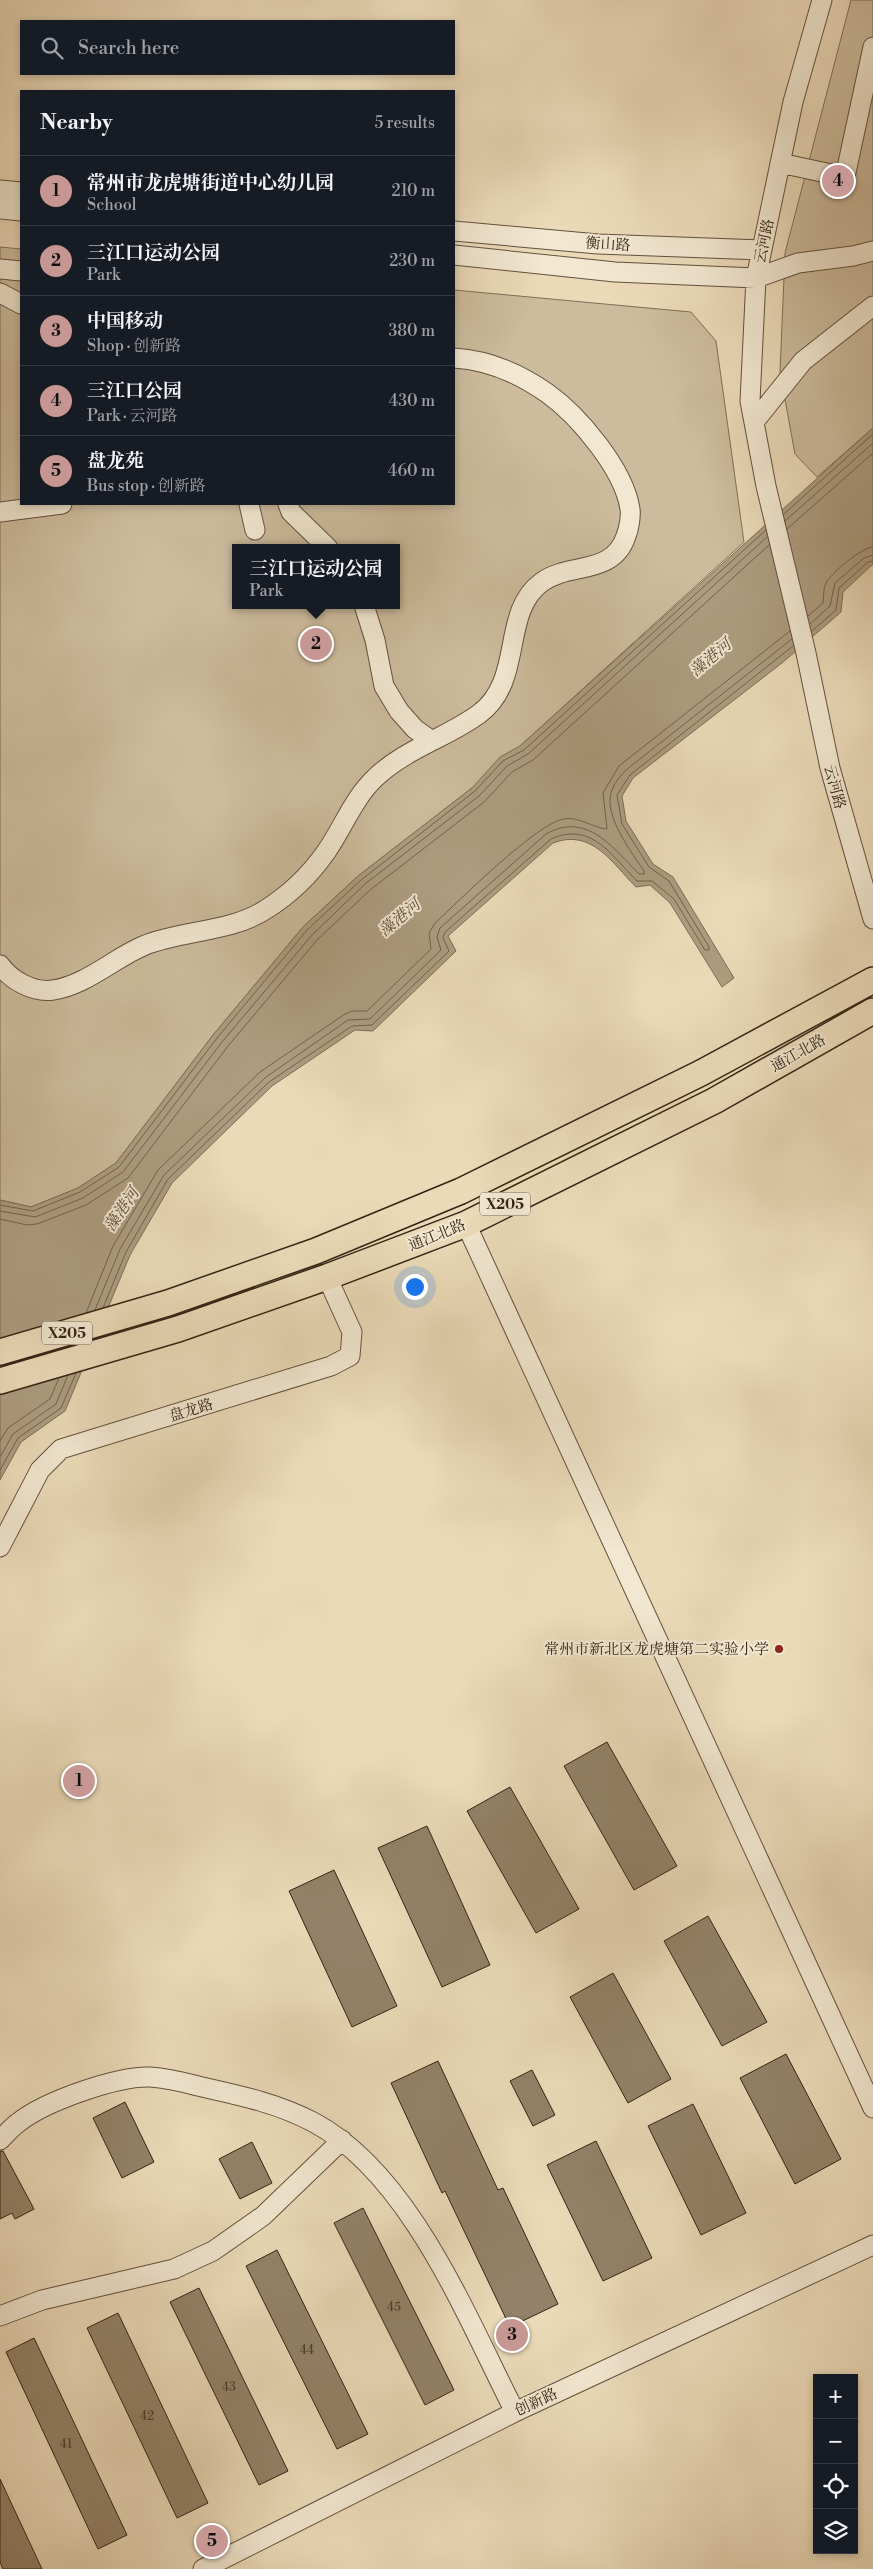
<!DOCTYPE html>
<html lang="en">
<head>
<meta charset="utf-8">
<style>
	:root { --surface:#171b24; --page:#20242c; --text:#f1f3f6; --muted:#9ea1a6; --line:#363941; --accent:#c59692 }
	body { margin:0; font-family:"Libre Bodoni","Noto Serif SC",serif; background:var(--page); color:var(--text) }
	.controls { position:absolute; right:15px; bottom:15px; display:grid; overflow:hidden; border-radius:0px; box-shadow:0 2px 8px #0003 }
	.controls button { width:45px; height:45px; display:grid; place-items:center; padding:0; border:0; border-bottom:1px solid var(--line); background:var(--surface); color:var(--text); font:25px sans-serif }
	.you { position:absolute; left:414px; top:1286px; width:18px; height:18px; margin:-12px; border:4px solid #fff; border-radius:50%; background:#1a73e8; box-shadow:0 0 0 8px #1a73e833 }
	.badge { display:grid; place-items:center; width:32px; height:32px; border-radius:50%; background:var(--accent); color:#111; font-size:16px; font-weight:700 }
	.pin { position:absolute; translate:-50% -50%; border:2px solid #fff; box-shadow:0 1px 5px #0006 }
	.popup { position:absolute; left:232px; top:544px; width:168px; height:65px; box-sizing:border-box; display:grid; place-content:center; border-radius:0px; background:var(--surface); filter:drop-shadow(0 1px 4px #0005); font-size:16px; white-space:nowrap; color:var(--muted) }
	.popup b { font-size:19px; color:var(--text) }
	.popup::after { content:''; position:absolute; left:50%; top:100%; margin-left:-10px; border:10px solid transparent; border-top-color:var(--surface) }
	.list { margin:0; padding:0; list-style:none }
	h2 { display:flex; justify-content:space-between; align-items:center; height:65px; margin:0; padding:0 20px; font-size:21px }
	h2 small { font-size:16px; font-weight:400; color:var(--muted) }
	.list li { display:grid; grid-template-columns:32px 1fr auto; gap:15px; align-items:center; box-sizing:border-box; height:70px; padding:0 20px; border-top:1px solid var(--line) }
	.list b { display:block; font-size:19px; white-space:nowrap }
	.list p { margin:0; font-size:16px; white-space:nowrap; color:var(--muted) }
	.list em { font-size:16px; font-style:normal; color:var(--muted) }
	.icon { flex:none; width:28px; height:28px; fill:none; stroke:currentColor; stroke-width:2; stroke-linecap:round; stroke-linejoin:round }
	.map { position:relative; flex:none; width:873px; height:2569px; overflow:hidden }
	.search { position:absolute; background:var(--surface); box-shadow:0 2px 8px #0003; left:20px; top:20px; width:435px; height:55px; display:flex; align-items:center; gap:12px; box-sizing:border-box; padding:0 18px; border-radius:0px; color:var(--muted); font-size:19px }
	.panel { position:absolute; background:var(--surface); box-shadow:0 2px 8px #0003; left:20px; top:90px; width:435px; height:415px; border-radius:0px }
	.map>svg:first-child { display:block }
</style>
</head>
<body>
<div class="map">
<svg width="873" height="2569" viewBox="0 0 873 2569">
	<rect width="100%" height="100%" fill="#ebdab8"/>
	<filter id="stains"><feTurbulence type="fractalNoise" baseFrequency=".004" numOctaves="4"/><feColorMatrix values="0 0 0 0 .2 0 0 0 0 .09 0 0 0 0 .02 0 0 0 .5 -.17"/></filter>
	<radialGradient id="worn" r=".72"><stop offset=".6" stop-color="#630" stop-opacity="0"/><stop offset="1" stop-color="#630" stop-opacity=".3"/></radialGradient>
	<path fill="#ccbb9c" stroke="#806f58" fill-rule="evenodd" d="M851,0h22v428l-56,49 -22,-23 -15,-82 5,-119z
		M0,247l21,2v255h433v-214l237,22 25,29 28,201 -224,204 -48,42 -114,88 -55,51 -90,108 -97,128 -38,25 -47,19 -31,-7zM236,548h160v57h-160z"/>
	<path fill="#ad9c80" stroke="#7d6c55" d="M873,428v136l-30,28 -2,20 -59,51 -149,115 -11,18 4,25 27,43 20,13 61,101 -12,9 -52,-84 -20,-18 -14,2c-24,-24 -44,-59 -83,-44l-105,93 8,15 -83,80 -18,-1 -83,56 -100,97 -42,72 -65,156 -44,31 -21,38v-280l31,7 47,-19 38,-25 97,-128 90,-108 55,-51 114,-88 28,-31 20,-11z"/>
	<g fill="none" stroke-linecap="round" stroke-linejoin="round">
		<path stroke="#70604a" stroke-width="1" d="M784,514l89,-80
			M785,521l88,-78
			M787,529l86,-76
			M808,616l15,-13c1,-7 0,-14 3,-20 6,-11 35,-35 47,-36
			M810,624l20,-18 5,-23 29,-25 9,-3
			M812,631l24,-21 3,-22 29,-26 5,-1
			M0,1205l33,6 47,-19 39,-25 98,-129 90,-108 54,-50 114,-89 28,-30 21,-11 242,-220
			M0,1211l35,6 48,-19 40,-26 99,-130 90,-107 53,-51 114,-88 28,-30 21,-12 239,-217
			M0,1219l27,6 10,-1 49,-19 42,-27 100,-132 89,-106 53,-50 114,-88 28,-30 21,-12 236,-215
			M103,1308l23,-56 42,-73 101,-97 83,-56 20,-1 77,-74 -6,-13 2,-6 106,-93c40,-18 60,16 86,42h15l22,18 31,51h4v-3l-40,-66 -20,-14 -27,-43 -5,-29 13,-20 163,-129
			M95,1310l25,-61 44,-74 102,-98 82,-57 22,-1 71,-69 -4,-13 3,-9 106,-94c41,-23 67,14 93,40h5v-3c-12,-18 -40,-55 -33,-78 2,-8 9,-17 15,-23l166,-131
			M86,1313l27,-67 45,-76 102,-98 85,-58 7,-3h15l64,-62 -2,-16 6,-10c25,-23 100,-98 128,-104 16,-3 30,9 44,10l-4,-36 16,-27 171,-135
			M0,1441l8,-13 42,-29 9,-21
			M0,1457l13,-23 43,-30 12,-29
			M0,1470l18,-32 43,-30 15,-35"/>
	</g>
	<path fill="#938269" stroke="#342314" d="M607,1742l70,124 -43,24 -70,-124z
		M510,1787l69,122 -43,24 -69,-122z
		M427,1826l63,139 -48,22 -64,-139z
		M334,1870l63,136 -45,21 -63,-136z
		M708,1916l59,106 -45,24 -58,-105z
		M613,1973l58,106 -43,24 -58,-106z
		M786,2054l55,105 -46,25 -55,-106z
		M438,2061l60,129 5,-2 55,116 -48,23 -65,-136 -3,2 -51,-110z
		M532,2070l23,45 -22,11 -23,-45z
		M125,2102l29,60 -32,16 -29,-60z
		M693,2104l53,109 -45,22 -53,-109z
		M596,2141l56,117 -49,23 -56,-116z
		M252,2142l20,41 -32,16 -21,-40z
		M0,2151h3l31,58 -19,10 -3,-6 -12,6z
		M363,2208l91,182 -29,15 -91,-182z
		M277,2250l91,184 -31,15 -91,-183z
		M199,2288l89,183 -29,14 -89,-183z
		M118,2313l90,190 -31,15 -90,-190z
		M34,2338l93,197 -29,14 -92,-197z
		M0,2479l42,90h-39l-3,-7z"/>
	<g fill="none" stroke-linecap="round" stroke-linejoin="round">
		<g stroke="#62513d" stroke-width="21">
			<path id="minor" d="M822,0l-29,102 -37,176 -6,123 16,85 40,167 24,115 43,151
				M780,163l65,14 28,-130
				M0,190l21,2
				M0,209l21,2
				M454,231l144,13 164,6
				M454,255l161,17 141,6 42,-15 55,-7 20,-5
				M0,269l21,2
				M0,293l21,11
				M754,422l49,-61 70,-55
				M249,504l6,26
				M288,504l3,8 37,36
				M0,512l62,-8
				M364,605l11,35 9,46 15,25 16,18 17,12
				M0,965c11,15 33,28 53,25 33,-5 60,-31 90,-44 38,-16 86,-13 122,-36 24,-15 45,-35 61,-58 17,-24 27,-53 49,-74 30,-29 71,-40 104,-64 46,-34 21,-102 63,-132 27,-20 71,-6 84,-46 3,-7 5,-20 4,-27 -6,-40 -52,-94 -83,-116 -27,-19 -60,-33 -93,-35
				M466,1224l407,884
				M0,1547l40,-77 21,-21 270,-83 19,-10 2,-24 -25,-55
				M0,2140c6,-6 12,-13 19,-18 27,-21 98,-46 131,-45 16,1 33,5 48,9 40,9 79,17 115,36 97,51 154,196 202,290
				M0,2316l42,-16 132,-31 39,-18 50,-35 79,-76
				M203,2569l312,-157 358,-167"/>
		</g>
		<g stroke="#342314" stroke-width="28">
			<path id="major" d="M0,1352l168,-49 148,-52 145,-60 240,-118 172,-93
				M0,1381l178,-52 149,-52 139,-53 248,-123 159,-90"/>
		</g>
		<use href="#minor" stroke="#f2e7d1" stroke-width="19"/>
		<use href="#major" stroke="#ebdab8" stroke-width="25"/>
	</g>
	<circle fill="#8f2418" stroke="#f2e7d1" stroke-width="2" cx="779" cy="1649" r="5"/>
	<g text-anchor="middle" stroke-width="4" stroke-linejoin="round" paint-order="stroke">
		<g font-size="12" fill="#4c3b29">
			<text x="394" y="2311">45</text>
			<text x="307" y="2354">44</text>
			<text x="229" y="2391">43</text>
			<text x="147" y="2420">42</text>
			<text x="66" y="2448">41</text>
		</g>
		<g fill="#f2e7d1" stroke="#6d5e4d" stroke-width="1">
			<rect x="480" y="1192.5" width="50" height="23" rx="4"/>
			<rect x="42" y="1321.5" width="50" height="23" rx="4"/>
		</g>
		<g font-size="14" font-weight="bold" fill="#342314">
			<text x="505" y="1209">X205</text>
			<text x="67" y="1338">X205</text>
		</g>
		<g font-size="15" fill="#342314" stroke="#f2e7d1">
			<text transform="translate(764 241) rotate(-78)" y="5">云河路</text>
			<text transform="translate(608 244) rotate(3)" y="5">衡山路</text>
			<text transform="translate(835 787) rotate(75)" y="5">云河路</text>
			<text transform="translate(798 1053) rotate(-29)" y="5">通江北路</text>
			<text transform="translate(437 1235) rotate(-22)" y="5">通江北路</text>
			<text transform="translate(191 1410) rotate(-17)" y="5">盘龙路</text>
			<text transform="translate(536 2402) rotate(-25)" y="5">创新路</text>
		</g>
		<g font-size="15" fill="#342314" stroke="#f2e7d1" text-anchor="end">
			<text x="769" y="1654">常州市新北区龙虎塘第二实验小学</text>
		</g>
		<g font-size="16" font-style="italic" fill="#5e4d3a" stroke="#f2e7d1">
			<text transform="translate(710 657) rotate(-40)" y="6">藻港河</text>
			<text transform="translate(399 917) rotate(-40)" y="6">藻港河</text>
			<text transform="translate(121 1209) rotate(-56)" y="6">藻港河</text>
		</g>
	</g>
	<rect width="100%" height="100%" filter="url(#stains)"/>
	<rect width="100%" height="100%" fill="url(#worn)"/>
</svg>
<div class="controls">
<button>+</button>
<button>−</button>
<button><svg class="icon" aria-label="locate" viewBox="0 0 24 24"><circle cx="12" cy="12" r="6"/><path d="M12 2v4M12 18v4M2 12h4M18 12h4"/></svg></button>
<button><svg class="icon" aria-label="layers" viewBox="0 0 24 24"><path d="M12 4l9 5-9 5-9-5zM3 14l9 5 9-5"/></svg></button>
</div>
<div class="you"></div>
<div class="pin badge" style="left:79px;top:1781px">1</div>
<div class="pin badge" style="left:316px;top:644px">2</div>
<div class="popup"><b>三江口运动公园</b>Park</div>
<div class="pin badge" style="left:512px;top:2335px">3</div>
<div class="pin badge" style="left:838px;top:181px">4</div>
<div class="pin badge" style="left:212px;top:2541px">5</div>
<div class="search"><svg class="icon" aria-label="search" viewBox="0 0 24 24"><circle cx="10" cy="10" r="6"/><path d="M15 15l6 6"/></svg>Search here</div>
<section class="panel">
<h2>Nearby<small>5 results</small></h2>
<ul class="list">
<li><span class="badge">1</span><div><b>常州市龙虎塘街道中心幼儿园</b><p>School</p></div><em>210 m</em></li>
<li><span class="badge">2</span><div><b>三江口运动公园</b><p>Park</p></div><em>230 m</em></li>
<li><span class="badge">3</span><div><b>中国移动</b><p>Shop · 创新路</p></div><em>380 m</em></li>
<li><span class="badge">4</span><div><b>三江口公园</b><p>Park · 云河路</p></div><em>430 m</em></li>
<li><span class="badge">5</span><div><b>盘龙苑</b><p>Bus stop · 创新路</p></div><em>460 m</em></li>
</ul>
</section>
</div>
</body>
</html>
